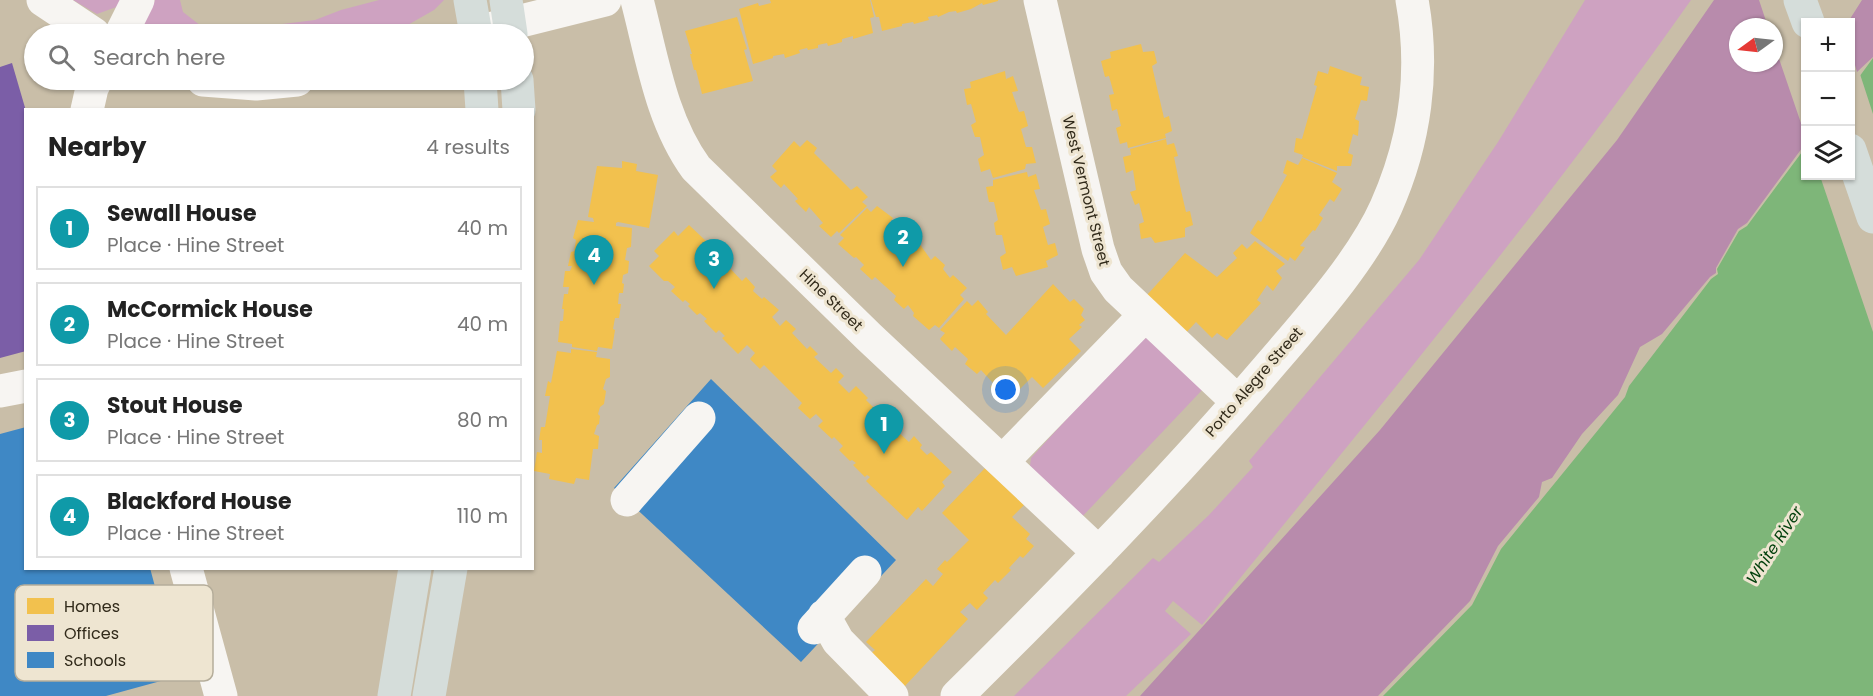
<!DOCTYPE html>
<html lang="en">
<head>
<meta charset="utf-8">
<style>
	:root { --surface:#fff; --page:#f6f6f6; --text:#222; --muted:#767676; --line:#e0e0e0; --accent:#0f766e }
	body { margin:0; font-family:Poppins,sans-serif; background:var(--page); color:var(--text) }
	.controls { position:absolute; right:18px; top:18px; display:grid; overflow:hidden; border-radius:0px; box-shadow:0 2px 4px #0004 }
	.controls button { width:54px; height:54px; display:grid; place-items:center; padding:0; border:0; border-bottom:2px solid var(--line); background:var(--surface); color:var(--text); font:30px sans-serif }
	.compass { position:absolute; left:1729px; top:18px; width:54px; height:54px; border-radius:50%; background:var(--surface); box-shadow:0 2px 4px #0004; rotate:255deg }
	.you { position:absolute; left:1006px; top:390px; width:21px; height:21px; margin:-15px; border:4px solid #fff; border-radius:50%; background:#1a73e8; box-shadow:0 0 0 9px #1a73e833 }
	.badge { display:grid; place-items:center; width:39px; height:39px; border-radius:50%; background:var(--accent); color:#fff; font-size:20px; font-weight:700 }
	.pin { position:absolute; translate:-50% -50px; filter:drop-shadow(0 2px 3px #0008) }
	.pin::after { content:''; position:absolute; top:32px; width:21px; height:18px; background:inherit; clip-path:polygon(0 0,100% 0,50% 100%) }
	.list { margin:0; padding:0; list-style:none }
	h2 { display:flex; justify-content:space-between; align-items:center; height:78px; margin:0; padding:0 24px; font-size:26px }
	h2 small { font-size:20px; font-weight:400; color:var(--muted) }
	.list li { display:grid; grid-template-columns:39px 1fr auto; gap:18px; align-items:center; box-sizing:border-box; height:84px; margin:0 12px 12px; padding:0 12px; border:2px solid var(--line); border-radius:0px }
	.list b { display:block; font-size:22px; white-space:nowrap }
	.list p { margin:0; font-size:20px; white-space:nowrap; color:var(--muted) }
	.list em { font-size:20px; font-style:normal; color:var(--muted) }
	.icon { flex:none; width:33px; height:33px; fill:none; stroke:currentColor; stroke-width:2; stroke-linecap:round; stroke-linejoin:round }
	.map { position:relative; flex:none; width:1873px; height:696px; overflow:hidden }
	.search { position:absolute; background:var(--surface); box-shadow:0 2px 4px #0004; left:24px; top:24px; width:510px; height:66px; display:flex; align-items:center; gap:15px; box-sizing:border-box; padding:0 21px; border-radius:33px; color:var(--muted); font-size:22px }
	.panel { position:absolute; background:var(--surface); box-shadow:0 2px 4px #0004; left:24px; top:108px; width:510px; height:462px; border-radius:0px }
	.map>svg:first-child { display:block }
</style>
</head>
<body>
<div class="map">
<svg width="1873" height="696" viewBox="0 0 1873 696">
	<rect width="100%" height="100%" fill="#c9bea8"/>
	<path fill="#cea2c1" d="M73,0h50l-1,5 -25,9z
		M155,0h25l3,12 22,17 45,-1 65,-8 26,-10 38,-10h65l-10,10 -42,24h-246l-2,-11z
		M1585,0h106c-152,216 -322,419 -489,625l-29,-24 -8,10 26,23 -65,62h-112l139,-138 6,4 50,-47 44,-48 -4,-6 170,-201 79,-118z
		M1147,338l57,50 -124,131 -50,-53 1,-8 109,-119z"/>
	<path fill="#b88bac" d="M1714,0h45l9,27h-30v36h36v-19l31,91v9l-58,79 -9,6 -22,39v5l-6,4 -48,57 -22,13 -22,48 -36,39 -30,44 -10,4 -3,15 -41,49 -28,55 -92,95h-238l240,-266 237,-290z
		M1862,0h11v57l-16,15 -6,-21 -1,-29h-2z"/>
	<path fill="#7eb679" d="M1873,58v638h-490l89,-91 29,-56 124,-152 4,-11 82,-107 7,-5 -1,-5 22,-38 8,-5 58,-78 1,28h44l1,-88z"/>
	<path fill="#c9bea8" d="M1859,71l14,43v218l-53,-156h30v-93z"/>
	<path fill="#f2c14e" d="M770,0h100l4,17 -4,1 3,15 -20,6v-3l-11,3v3l-14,4 -1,-3 -9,2v3l-10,2 -1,-2 -8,2 1,3 -15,5 -1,-4 -11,2v2l-20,6 -14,-55 19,-6 1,3 12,-3z
		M871,0h127v1l-15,4 -1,-2 -11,6 -14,4 -1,-2 -7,1 -11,5 -1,-2 -9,2 1,3 -15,4 -1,-2 -11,2v2l-20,5 -3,-14h-3z
		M737,17l10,32 -3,1 9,31 -51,13 -6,-24h-2l-4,-16h2l-7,-23z
		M1141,44l2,8 11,-1 3,12 -5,3 12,52 5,-2 3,15 -7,3 1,4 -38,10 -1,-6 -7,2 -4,-16 5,-2 -4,-17 -5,2 -3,-16 5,-1 -5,-18 -4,1 -4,-16 10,-3 -1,-6z
		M1330,66l32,11 -2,8 9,2 -2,14 -6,-1 -6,19 4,2 -1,15 -5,-2 -5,19 5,2 -2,11h-14v5l-35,-14 1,-2 -9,-3 2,-14 6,1 15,-53 -3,-1 4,-14 10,3z
		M1005,71l1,8 7,-3 5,15 -6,1 7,20 5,-1 4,15 -7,3 5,18h6l4,16 -10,1 -1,5 -32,9 -3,-9 -9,3 -3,-13 6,-4 -4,-18h-5l-4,-12 5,-3 -5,-18 -4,1 -3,-16 7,-1 -1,-6z
		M1166,139l1,6 7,-2 4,13 -4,1 6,29 6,26 4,-1 3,14 -8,3v9l-30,6 -4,-6 -10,2 -2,-15 5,-2 -5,-19 -4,2 -5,-13 6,-2 -3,-20 -7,3 -3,-16 8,-2 -1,-6z
		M807,140l10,8 -3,5 37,37 6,-4 11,11 -6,5 5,4 -28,27 -2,-2 -6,6 -12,-11 4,-3 -14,-16 -3,5 -11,-11 3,-2 -14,-15 -3,4 -11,-11 7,-6 -5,-5 22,-25 6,6z
		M1302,158l35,15 -5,9 10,7 -8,13 -4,-3 -11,16 4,3 -8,13 -2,-1 -13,16 5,1 -10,14 -5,-4 -2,4 -38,-28 8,-13 3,2 26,-47 -4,-2 4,-13 11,5z
		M622,161l15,3 -1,7 22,4 -9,53 -31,-6 -2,1v3l16,2 -1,19 -4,1 -2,12 4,1 -1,12 -5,2 -1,8 2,1 -1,9h-4l-1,11h3l-2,14h-4l-2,11 2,1 -3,19 -14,-2 -1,4 -25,-4v-3l-14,-2 2,-21h3l1,-12h-2l2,-15h4l1,-7h-6l2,-16h5l2,-5h-4l3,-14 3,-1 2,-11 -3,-2 5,-18 16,2 -1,-4 -5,-1 9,-51 25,2z
		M1027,172l1,5 8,-3 4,15 -6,1 7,20 5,-1 4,15 -7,3 5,18 7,-2 3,12 -12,6 2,6 -32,9 -4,-9 -9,3 -3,-13 6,-4 -4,-18h-6l-2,-12 4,-3 -4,-18h-5l-3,-15 7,-1v-6z
		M877,206l16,12 -3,4 6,7 4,-4 10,8 -2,4 8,8 3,-2 12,17 4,-4 10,9 -2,4 7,9 3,-3 14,13 -7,7 4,4 -25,29 -4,-3 -6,5 -16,-14 1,-3 -6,-8 -4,4 -10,-9 2,-4 -21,-19 -3,3 -12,-11 4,-4 -8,-8 -2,1 -16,-14 6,-6 -4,-3 27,-27 4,4z
		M689,225l34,32 -2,2 21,22 4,-4 9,10 -2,4 9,8 2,-2 15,13 -7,7 8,9 6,-6 10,9 -4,4 15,16 3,-3 8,8 -4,3 17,16 5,-5 8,8 -6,6 11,11 7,-7 12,12 -2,2 10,10 4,-4 9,9 -4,5 24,22 5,-6 8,9 -2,3 7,7 4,-3 21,20 -10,10 3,4 -23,25 -4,-4 -11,13 -41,-39 4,-4 -3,-2 -2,2 -12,-12 3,-2 -4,-3 -2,1 -11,-11 4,-4 -9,-9 -2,2 -14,-13 5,-5 -7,-7 -6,5 -12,-11 4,-5 -38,-38 -4,4 -10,-10 5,-6 -8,-8 -9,9 -16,-16 3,-2 -6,-6 -3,3 -12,-12 3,-2 -7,-6 -3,2 -9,-9 2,-2 -5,-4 -2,2 -12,-11 4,-4 -7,-6h-4l-15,-15 10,-10 -5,-5 20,-20 4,5z
		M1255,241l30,23 -9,7 6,7 -9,13 -6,-6 -10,15 4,3 -34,37 -10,-7 -5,5 -16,-16 -12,13 -37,-40 38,-42 32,24 20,-19 -4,-5 9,-9 5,5z
		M1053,284l17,18 4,-3 10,10 -3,6 4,5 -6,5 3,2 -13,12 12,12 -38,37 -11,-11 -18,18 -5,-5 -8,7 -11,-10 3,-4 -12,-13 -4,4 -12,-10 3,-5 -13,-12 -3,4 -12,-12 5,-6 -5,-3 27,-29 5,5 6,-6 10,12 -2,2 20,21z
		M571,349l26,3 -1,5 14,2v18l-4,2 -3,10 3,2 -2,13 -4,3 -2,7 2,2 -1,8 -2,1 -3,9 5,2 -1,13h-5l-4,31 -13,-2 -2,6 -25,-5 1,-5 -16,-3 3,-19 5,1v-13h-3l2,-13h4l5,-31h-5l3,-15 3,2 6,-32 14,2z
		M985,468l39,37 -12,12 18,17 -4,5 8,7 -11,12 -3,-2 -11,12 2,2 -13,13 -3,-3 -12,13 5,5 -11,12 -7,-7 -10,9 8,7 -64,68 -34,-33 5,-4 -9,-8 60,-63 7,7 10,-12 -6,-5 8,-9 2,2 22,-22 -27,-27z"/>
	<path fill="#7b5ea7" d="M12,63l14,48v240l-26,7v-291z"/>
	<path fill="#3f88c5" d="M711,379l185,181 -95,102 -187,-174z
		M26,427v141h124l29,108 -73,20h-106v-262z"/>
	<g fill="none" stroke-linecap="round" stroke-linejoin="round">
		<path stroke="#f7f5f2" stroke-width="33" d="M43,0l51,34
			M637,0c15,57 24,120 59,168l173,169 230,216
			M1040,0l58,249 8,23 12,17 120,113
			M481,31l124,-31
			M121,34l17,-34
			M203,80l53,4 41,-4
			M87,110l5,-22 4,-8
			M0,391l26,-5
			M1002,462l143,-147
			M627,500l72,-82
			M186,568l35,128
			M824,616l14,25 54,55
			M814,628l51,-56
			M957,696c106,-105 211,-212 308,-325 40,-47 96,-108 121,-164 29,-65 39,-136 26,-207"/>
		<path stroke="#d5ddda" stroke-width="33" d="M470,0l6,34
			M506,0l5,34
			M1800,0l8,22
			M480,80l2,30
			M517,80l2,30
			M1850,150l23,67
			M394,696l21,-128
			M429,696l22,-128"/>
	</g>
	<g text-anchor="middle" stroke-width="6" stroke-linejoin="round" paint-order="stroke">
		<g font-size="15" fill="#312a1a" stroke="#eee5d1">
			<text transform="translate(1086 191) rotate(76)" y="5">West Vermont Street</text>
			<text transform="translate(831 300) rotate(44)" y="5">Hine Street</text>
			<text transform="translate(1254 382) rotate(-49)" y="5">Porto Alegre Street</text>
		</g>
		<g font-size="16" font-style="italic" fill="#003f0b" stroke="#eee5d1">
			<text transform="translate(1774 545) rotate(-57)" y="6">White River</text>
		</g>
	</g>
	<rect x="15" y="585" width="198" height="96" rx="9" fill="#eee5d1" stroke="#b5ad9a" stroke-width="1.5"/>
	<rect x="27" y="598" width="27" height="16" fill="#f2c14e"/>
	<rect x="27" y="625" width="27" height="16" fill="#7b5ea7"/>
	<rect x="27" y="652" width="27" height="16" fill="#3f88c5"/>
	<g font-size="16" fill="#312a1a">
		<text x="64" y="612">Homes</text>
		<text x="64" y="639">Offices</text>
		<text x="64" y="666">Schools</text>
	</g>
</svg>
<div class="controls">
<button>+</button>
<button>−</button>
<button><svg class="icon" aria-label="layers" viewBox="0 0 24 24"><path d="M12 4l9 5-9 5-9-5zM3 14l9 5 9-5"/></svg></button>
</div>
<svg class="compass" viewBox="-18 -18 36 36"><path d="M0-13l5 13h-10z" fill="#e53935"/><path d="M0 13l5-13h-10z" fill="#767676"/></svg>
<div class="you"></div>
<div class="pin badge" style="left:884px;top:454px;background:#0f9aa8">1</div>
<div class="pin badge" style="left:903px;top:267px;background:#0f9aa8">2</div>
<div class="pin badge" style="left:714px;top:289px;background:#0f9aa8">3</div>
<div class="pin badge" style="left:594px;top:285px;background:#0f9aa8">4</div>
<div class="search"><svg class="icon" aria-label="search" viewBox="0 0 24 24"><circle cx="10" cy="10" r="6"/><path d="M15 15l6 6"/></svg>Search here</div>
<section class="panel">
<h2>Nearby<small>4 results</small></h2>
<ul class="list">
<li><span class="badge" style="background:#0f9aa8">1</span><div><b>Sewall House</b><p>Place · Hine Street</p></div><em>40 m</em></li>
<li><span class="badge" style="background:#0f9aa8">2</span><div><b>McCormick House</b><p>Place · Hine Street</p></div><em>40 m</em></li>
<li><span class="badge" style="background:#0f9aa8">3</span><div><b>Stout House</b><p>Place · Hine Street</p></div><em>80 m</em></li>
<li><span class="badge" style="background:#0f9aa8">4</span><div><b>Blackford House</b><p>Place · Hine Street</p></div><em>110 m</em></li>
</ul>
</section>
</div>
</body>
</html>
